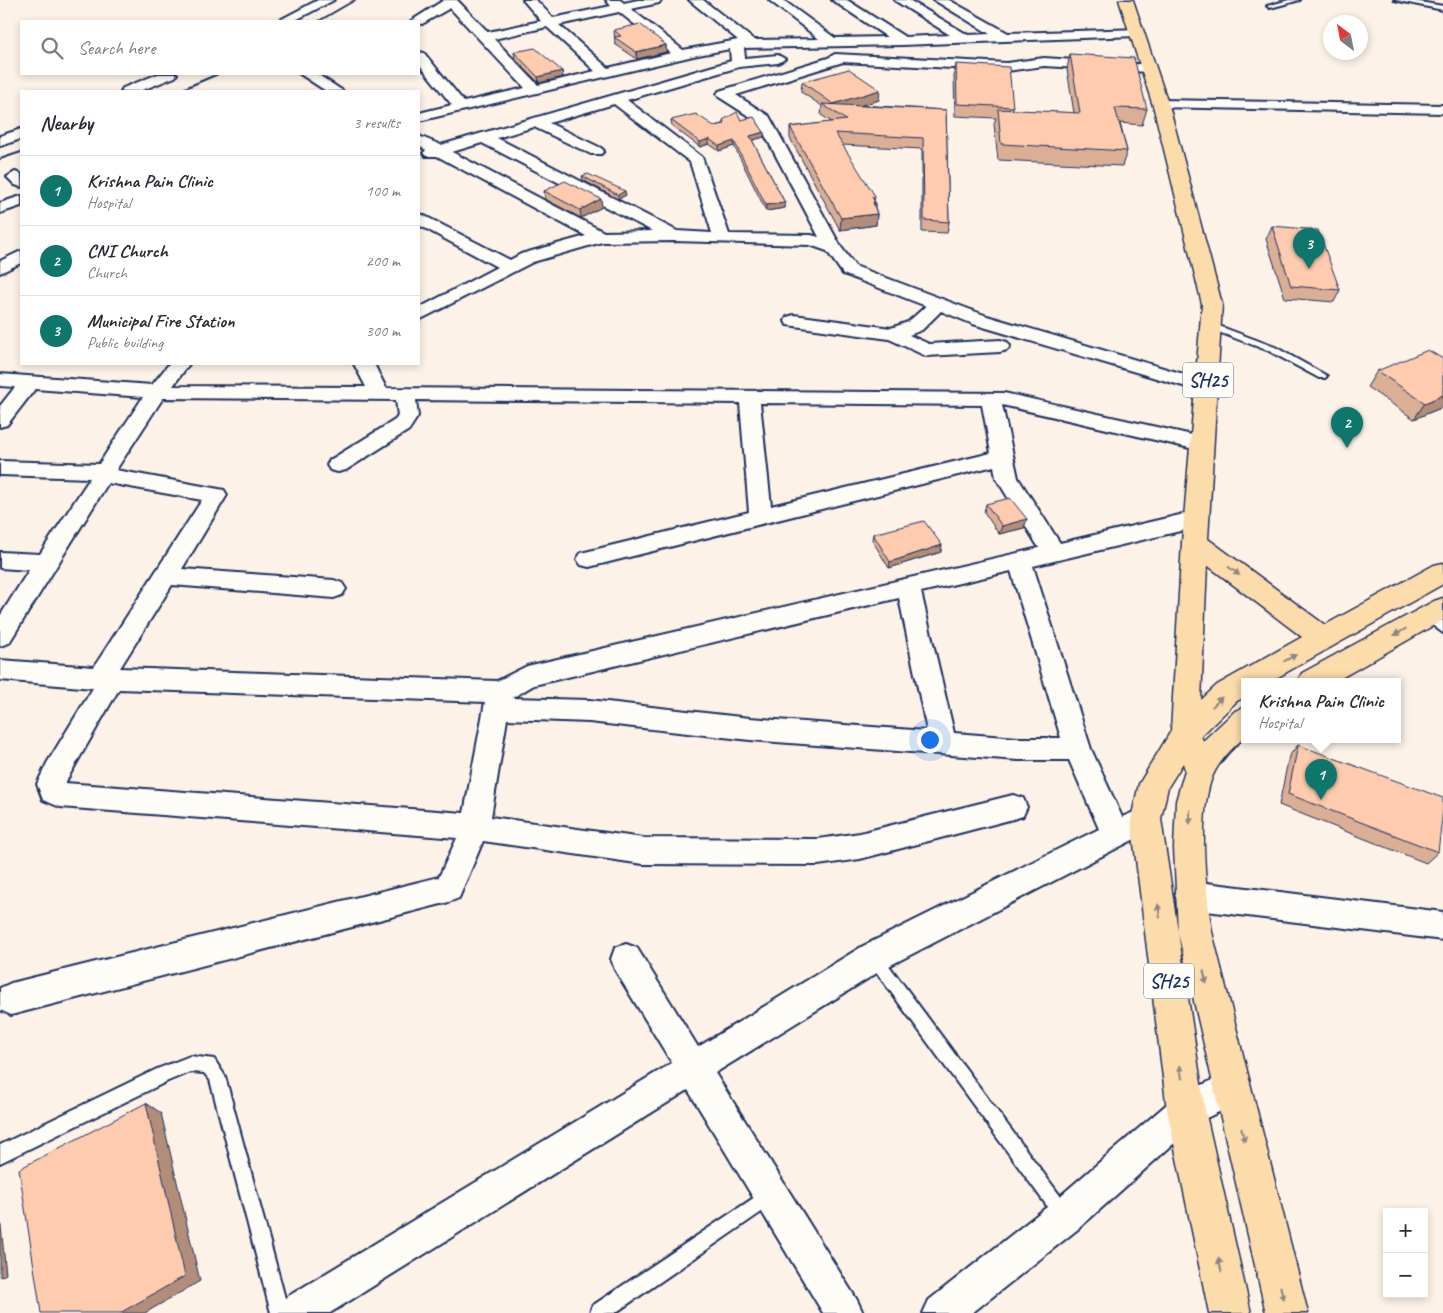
<!DOCTYPE html>
<html lang="en">
<head>
<meta charset="utf-8">
<style>
	:root { --surface:#fff; --page:#f7f7f7; --text:#2b2b33; --muted:#7c7c81; --line:#e1e1e2; --accent:#0f766e }
	body { margin:0; font-family:Caveat,sans-serif; background:var(--page); color:var(--text) }
	.controls { position:absolute; right:15px; bottom:15px; display:grid; overflow:hidden; border-radius:0px; box-shadow:0 2px 8px #0003 }
	.controls button { width:45px; height:45px; display:grid; place-items:center; padding:0; border:0; border-bottom:1px solid var(--line); background:var(--surface); color:var(--text); font:25px sans-serif }
	.compass { position:absolute; left:1323px; top:15px; width:45px; height:45px; border-radius:50%; background:var(--surface); box-shadow:0 2px 8px #0003; rotate:328deg }
	.you { position:absolute; left:929px; top:739px; width:18px; height:18px; margin:-12px; border:4px solid #fff; border-radius:50%; background:#1a73e8; box-shadow:0 0 0 8px #1a73e833 }
	.badge { display:grid; place-items:center; width:32px; height:32px; border-radius:50%; background:var(--accent); color:#fff; font-size:16px; font-weight:700 }
	.pin { position:absolute; translate:-50% -41px; filter:drop-shadow(0 1px 2px #0008) }
	.pin::after { content:''; position:absolute; top:26px; width:18px; height:15px; background:inherit; clip-path:polygon(0 0,100% 0,50% 100%) }
	.popup { position:absolute; left:1241px; top:678px; width:160px; height:65px; box-sizing:border-box; display:grid; place-content:center; border-radius:0px; background:var(--surface); filter:drop-shadow(0 1px 4px #0005); font-size:16px; white-space:nowrap; color:var(--muted) }
	.popup b { font-size:19px; color:var(--text) }
	.popup::after { content:''; position:absolute; left:50%; top:100%; margin-left:-10px; border:10px solid transparent; border-top-color:var(--surface) }
	.list { margin:0; padding:0; list-style:none }
	h2 { display:flex; justify-content:space-between; align-items:center; height:65px; margin:0; padding:0 20px; font-size:21px }
	h2 small { font-size:16px; font-weight:400; color:var(--muted) }
	.list li { display:grid; grid-template-columns:32px 1fr auto; gap:15px; align-items:center; box-sizing:border-box; height:70px; padding:0 20px; border-top:1px solid var(--line) }
	.list b { display:block; font-size:19px; white-space:nowrap }
	.list p { margin:0; font-size:16px; white-space:nowrap; color:var(--muted) }
	.list em { font-size:16px; font-style:normal; color:var(--muted) }
	.icon { flex:none; width:28px; height:28px; fill:none; stroke:currentColor; stroke-width:2; stroke-linecap:round; stroke-linejoin:round }
	.map { position:relative; flex:none; width:1443px; height:1313px; overflow:hidden }
	.search { position:absolute; background:var(--surface); box-shadow:0 2px 8px #0003; left:20px; top:20px; width:400px; height:55px; display:flex; align-items:center; gap:12px; box-sizing:border-box; padding:0 18px; border-radius:0px; color:var(--muted); font-size:19px }
	.panel { position:absolute; background:var(--surface); box-shadow:0 2px 8px #0003; left:20px; top:90px; width:400px; height:275px; border-radius:0px }
	.map>svg:first-child { display:block }
</style>
</head>
<body>
<div class="map">
<svg width="1443" height="1313" viewBox="0 0 1443 1313">
	<rect width="100%" height="100%" fill="#fdf2e8"/>
	<filter id="ink" filterUnits="userSpaceOnUse"><feTurbulence type="fractalNoise" baseFrequency=".02" numOctaves="2"/><feDisplacementMap in="SourceGraphic" scale="10" xChannelSelector="R" yChannelSelector="G"/><feConvolveMatrix kernelMatrix="1 2 1 2 8 2 1 2 1" color-interpolation-filters="sRGB"/></filter>
	<g filter="url(#ink)">
		<g fill="none" stroke-linecap="round" stroke-linejoin="round">
			<g stroke="#1b2f5e" stroke-width="4">
				<path id="lane" d="M1289,0h11l-30,8 -3,-2z
					M1394,0h14l35,6v4z
					M1211,323l64,24 52,29 -2,2h-6l-50,-27 -61,-23 -2,-2z
					M1428,611l15,10v12l-19,-14 -2,-3z
					M874,950l5,2 191,257 3,6 -3,6 -6,3 -6,-3 -189,-259 -3,-5 3,-5z
					M190,1056l24,3 11,17 64,237h-18l-61,-233 -6,-7 -14,-1 -22,9 -168,82v-18l157,-76z
					M770,1187l6,3 3,6 -3,6 -161,111h-25l2,-7z"/>
			</g>
			<g stroke="#1b2f5e" stroke-width="4">
				<path id="street" d="M318,0h16l-40,21h-16z
					M444,0h13l31,32 53,-11 -18,-21h13l17,18 58,-12 -5,-6h14l4,3 14,-3h23l-2,3 -28,6 52,41 55,-10 -49,-40h14l51,40 65,-1 -50,-39h14l52,38 52,-1 -55,-37h15l58,37 45,-2 -56,-35h15l59,35 22,-1 -56,-34h15l59,33 133,-4 2,3 -7,4 -234,9 -158,3 1,10 33,-3 7,4 -7,4 -39,4 -112,33 75,57 27,77 82,1 8,2 -61,-115 -39,-25 -2,-3 2,-3 109,-33 7,-4 172,9 37,-5 109,7 2,3 -7,4 -104,-6 -37,5 -164,-9 -107,33 33,21 72,131 14,19 132,50 227,67 3,4 -3,4 -7,2 -7,-2 -227,-67 -32,-13 -19,19 -13,5 20,9 71,-4 7,2 3,4 -3,4 -7,2 -74,4 -37,-17 -102,-14 -2,-4 2,-4 7,-2 97,13 17,-6 18,-16 -83,-32 -16,-23 -17,-6 -136,-4 -72,1 -69,20 -114,58v-12l78,-41 -78,-42v-12l91,47 11,-6 65,-18 -149,-80h-11l-3,-3 3,-3 -7,-4v-10l22,9 290,-84 -1,-12 -37,7 -274,65v-8l33,-8 -33,-41v-12l5,1 40,49 61,-14 -75,-80 -28,16 -11,-3zM619,12l52,41 -63,15 -49,-43zM547,27l48,44 -57,14 -44,-46zM614,104l76,58 22,71 -35,-2 -180,-93 37,-11 57,27h10l3,-3 -3,-3 -52,-25zM482,143l170,88 -48,1 -152,-80z
					M158,74h19l-2,3 -35,14h-19l2,-3z
					M300,74h17l26,17h-17z
					M1160,100l283,5v8l-288,-6 -2,-3z
					M21,129v10l-21,7v-10z
					M15,172l6,2v13l-6,-2 -8,-8z
					M21,196v10l-21,7v-10z
					M21,251v12l-21,10v-12z
					M169,364h20l-16,22 193,1 -12,-23h20l12,24 618,5 206,46 3,5 -3,5 -7,2 -201,-46 16,73 42,65 137,-32 8,2 3,6 -3,6 -8,2 -164,39 58,183 31,68 24,-10 10,3 4,9 -4,9 -271,140 -170,105 142,227 6,13h-40l-135,-223 -358,223h-54l6,-13 390,-237 -57,-93 -4,-11 4,-11 11,-4 11,4 61,99 165,-101 236,-117 -30,-69h-51l-268,-20 -161,-18 -82,-3 -16,98 152,21 175,1 42,-6 153,-38 10,3 4,9 -4,9 -10,3 -153,40 -42,6 -175,-1 -160,-23 -24,57 -10,4 -438,113 -11,-5v-22l11,-5 428,-106 18,-39 -397,-31 -17,-7 -6,-16 10,-21 46,-75 -93,-8v-20l94,7 108,-167 -94,-17 -99,160 -9,3v-30l29,-46 -29,-2v-16l40,2 50,-76 -90,-3v-14l99,3 44,-67 -108,-8 -28,36 -7,2v-21l15,-19 -15,-1v-12l152,11zM163,398l233,2 2,16 -3,4 -65,40 -3,5 3,5 8,2 8,-2 63,-40 9,-14 -2,-16 324,3 9,109 -168,41 -4,6 4,6 8,2 405,-101 2,12 43,70 -512,118 -30,15 -377,-13 52,-83 162,13 8,-3 4,-6 -4,-6 -8,-3 -152,-11 45,-74 -3,-5 -108,-20zM760,403l222,2 9,48 -220,53zM1011,571l50,167h-43l-64,-5 -33,-141zM899,598l28,133 -177,-13 -161,-18 -77,-2 22,-13zM119,689l366,13 -21,111 -399,-30z
					M1190,881l253,31v28l-253,-31 -10,-4 -5,-10 5,-10z
					M1232,1071l12,5 5,12 -5,12 -46,22 -120,107 -106,84h-49l6,-13 123,-97 122,-105z"/>
			</g>
			<g stroke="#1b2f5e" stroke-width="3">
				<path id="primary" d="M1119,0h14l37,109 52,195 -14,235 117,86 109,-60 9,-2v21l-172,97h-26v16l-8,4 -36,35 2,5 32,-30 10,-4v30c-12,10 -25,23 -32,38 -16,38 -7,116 -1,157l96,381h-42l-88,-381 -4,-84 2,-47 9,-31 -2,-7 -15,24 -7,32 44,291 46,203h-42l-42,-203 -36,-291 8,-35 32,-53 11,-189 20,-238 -48,-195zM1207,565l95,72 -85,48 -16,15z
					M1443,598v22l-107,61h-38l4,-8 132,-72z"/>
			</g>
			<use href="#lane" fill="#fdfcf7" fill-rule="evenodd"/>
			<use href="#street" fill="#fdfcf7" fill-rule="evenodd"/>
			<use href="#primary" fill="#fddcac" fill-rule="evenodd"/>
			<path stroke="#1b2f5e" stroke-width="2" d="M319,21l36,-21
				M178,91l40,-17
				M0,159l21,-7"/>
		</g>
		<path fill="#daaf96" stroke="#1b2f5e" d="M614,30l52,15v7l-29,7 -22,-15z
			M514,52l48,19 1,6 -24,6 -24,-24z
			M1070,54l77,55 -5,16 -22,-2 7,28 -5,15 -124,-6 -4,-36 2,-6 -41,-2 -1,-40 2,-12 57,43v3l61,3 -7,-44z
			M802,82l77,18 -19,5 86,5 3,112 -2,11 -25,-1v-83l-80,-4 33,57v5l2,7 -1,11 -36,5 -50,-92v-11l42,-5 -11,-7 1,-9 -21,-14z
			M671,120l43,6 9,-2v-4h18l23,17 -12,3 33,63v5l-19,3 -32,-65 -15,5 -10,-7 -9,3 -28,-21z
			M582,176l44,19 -8,4 -35,-19z
			M544,191l58,16 -21,11 -36,-19z
			M1272,226l68,64 -6,12 -49,-4 -19,-59z
			M1443,359v48l-29,12 -47,-32 10,-16z
			M986,504l38,24 -25,6 -15,-22z
			M873,534l68,18 -52,16 -17,-28z
			M1298,745l140,107 -12,11 -147,-58 10,-49z"/>
		<path fill="#b28e7a" stroke="#1b2f5e" d="M666,45v7l-29,7 -1,-7z
			M562,71l1,6 -24,6 -1,-6z
			M880,90l-1,10 -44,13 -2,-9z
			M764,132v5l-14,4v-5z
			M709,139v5l-9,3v-5z
			M734,141v5l-15,5v-5z
			M625,191l1,4 -8,4v-4z
			M875,196l-1,6h1l-1,11 -2,-16z
			M601,199l1,8 -21,11 -1,-8z
			M785,203v5l-19,3v-6z
			M877,214l-1,11 -36,5 1,-12z
			M1443,395v12l-29,12 11,-16z
			M1027,519l-3,9 -25,6 3,-8z
			M942,545l-1,7 -52,16 1,-6z
			M146,1103l15,10 39,168 -55,32h-25z
			M0,1217l6,57 -6,3z"/>
		<path fill="#fecbae" stroke="#1b2f5e" d="M640,24l26,21 -30,7 -22,-15 7,-1 -7,-6z
			M535,48l27,23 -24,6 -24,-25z
			M1070,54l64,4 13,51 -32,-1 12,43 -126,-7 -3,-35 82,4z
			M956,64l53,3 4,40 -56,-3z
			M849,69l31,21 -47,14 -31,-22z
			M822,104l124,6 3,112 -25,-2 -1,-82 -88,-5 40,63 -3,1 3,5h-2l4,12 -36,4 -51,-91 56,-7z
			M737,112l4,8 13,-3 10,15 -14,4 35,67 -19,2 -32,-64 -15,5 -10,-7 -9,3 -29,-22 25,-6 18,12 11,-2 -2,-4z
			M588,174l37,17 -7,4 -36,-19z
			M565,181l36,18 -21,11 -36,-19z
			M1272,226l46,4 22,60 -49,-4z
			M1428,350l15,9v36l-18,8 -48,-32z
			M1010,498l17,21 -25,7 -16,-22z
			M924,521l18,24 -52,17 -17,-28z
			M1298,745l145,53v12l-5,42 -150,-58z
			M146,1103l39,173 -65,37h-79l-22,-144z"/>
		<defs><path id="oneway-solid" d="M-6-.8H1V-3.2L6.5 0L1 3.2V.8H-6Z" transform="scale(1.25)"/></defs>
		<g fill="#8c8685">
			<use href="#oneway-solid" transform="translate(1234 571) rotate(37)"/>
			<use href="#oneway-solid" transform="translate(1400 632) rotate(151)"/>
			<use href="#oneway-solid" transform="translate(1290 658) rotate(-29)"/>
			<use href="#oneway-solid" transform="translate(1217 702) rotate(-45)"/>
			<use href="#oneway-solid" transform="translate(1190 817) rotate(91)"/>
			<use href="#oneway-solid" transform="translate(1159 911) rotate(-98)"/>
			<use href="#oneway-solid" transform="translate(1205 977) rotate(77)"/>
			<use href="#oneway-solid" transform="translate(1181 1072) rotate(-98)"/>
			<use href="#oneway-solid" transform="translate(1243 1135) rotate(76)"/>
			<use href="#oneway-solid" transform="translate(1220 1265) rotate(-102)"/>
			<use href="#oneway-solid" transform="translate(1282 1293) rotate(76)"/>
		</g>
	</g>
	<g text-anchor="middle" stroke-width="4.5" stroke-linejoin="round" paint-order="stroke">
		<g fill="#fdfcf7" stroke="#5f6c8c" stroke-width="1">
			<rect x="1183" y="362.5" width="50" height="35" rx="4"/>
			<rect x="1144" y="963.5" width="50" height="35" rx="4"/>
		</g>
		<g font-size="20" font-weight="bold" fill="#1b2f5e">
			<text x="1208" y="387">SH25</text>
			<text x="1169" y="988">SH25</text>
		</g>
	</g>
</svg>
<div class="controls">
<button>+</button>
<button>−</button>
</div>
<svg class="compass" viewBox="-18 -18 36 36"><path d="M0-13l5 13h-10z" fill="#e53935"/><path d="M0 13l5-13h-10z" fill="#7c7c81"/></svg>
<div class="you"></div>
<div class="pin badge" style="left:1321px;top:800px">1</div>
<div class="popup"><b>Krishna Pain Clinic</b>Hospital</div>
<div class="pin badge" style="left:1347px;top:448px">2</div>
<div class="pin badge" style="left:1309px;top:269px">3</div>
<div class="search"><svg class="icon" aria-label="search" viewBox="0 0 24 24"><circle cx="10" cy="10" r="6"/><path d="M15 15l6 6"/></svg>Search here</div>
<section class="panel">
<h2>Nearby<small>3 results</small></h2>
<ul class="list">
<li><span class="badge">1</span><div><b>Krishna Pain Clinic</b><p>Hospital</p></div><em>100 m</em></li>
<li><span class="badge">2</span><div><b>CNI Church</b><p>Church</p></div><em>200 m</em></li>
<li><span class="badge">3</span><div><b>Municipal Fire Station</b><p>Public building</p></div><em>300 m</em></li>
</ul>
</section>
</div>
</body>
</html>
